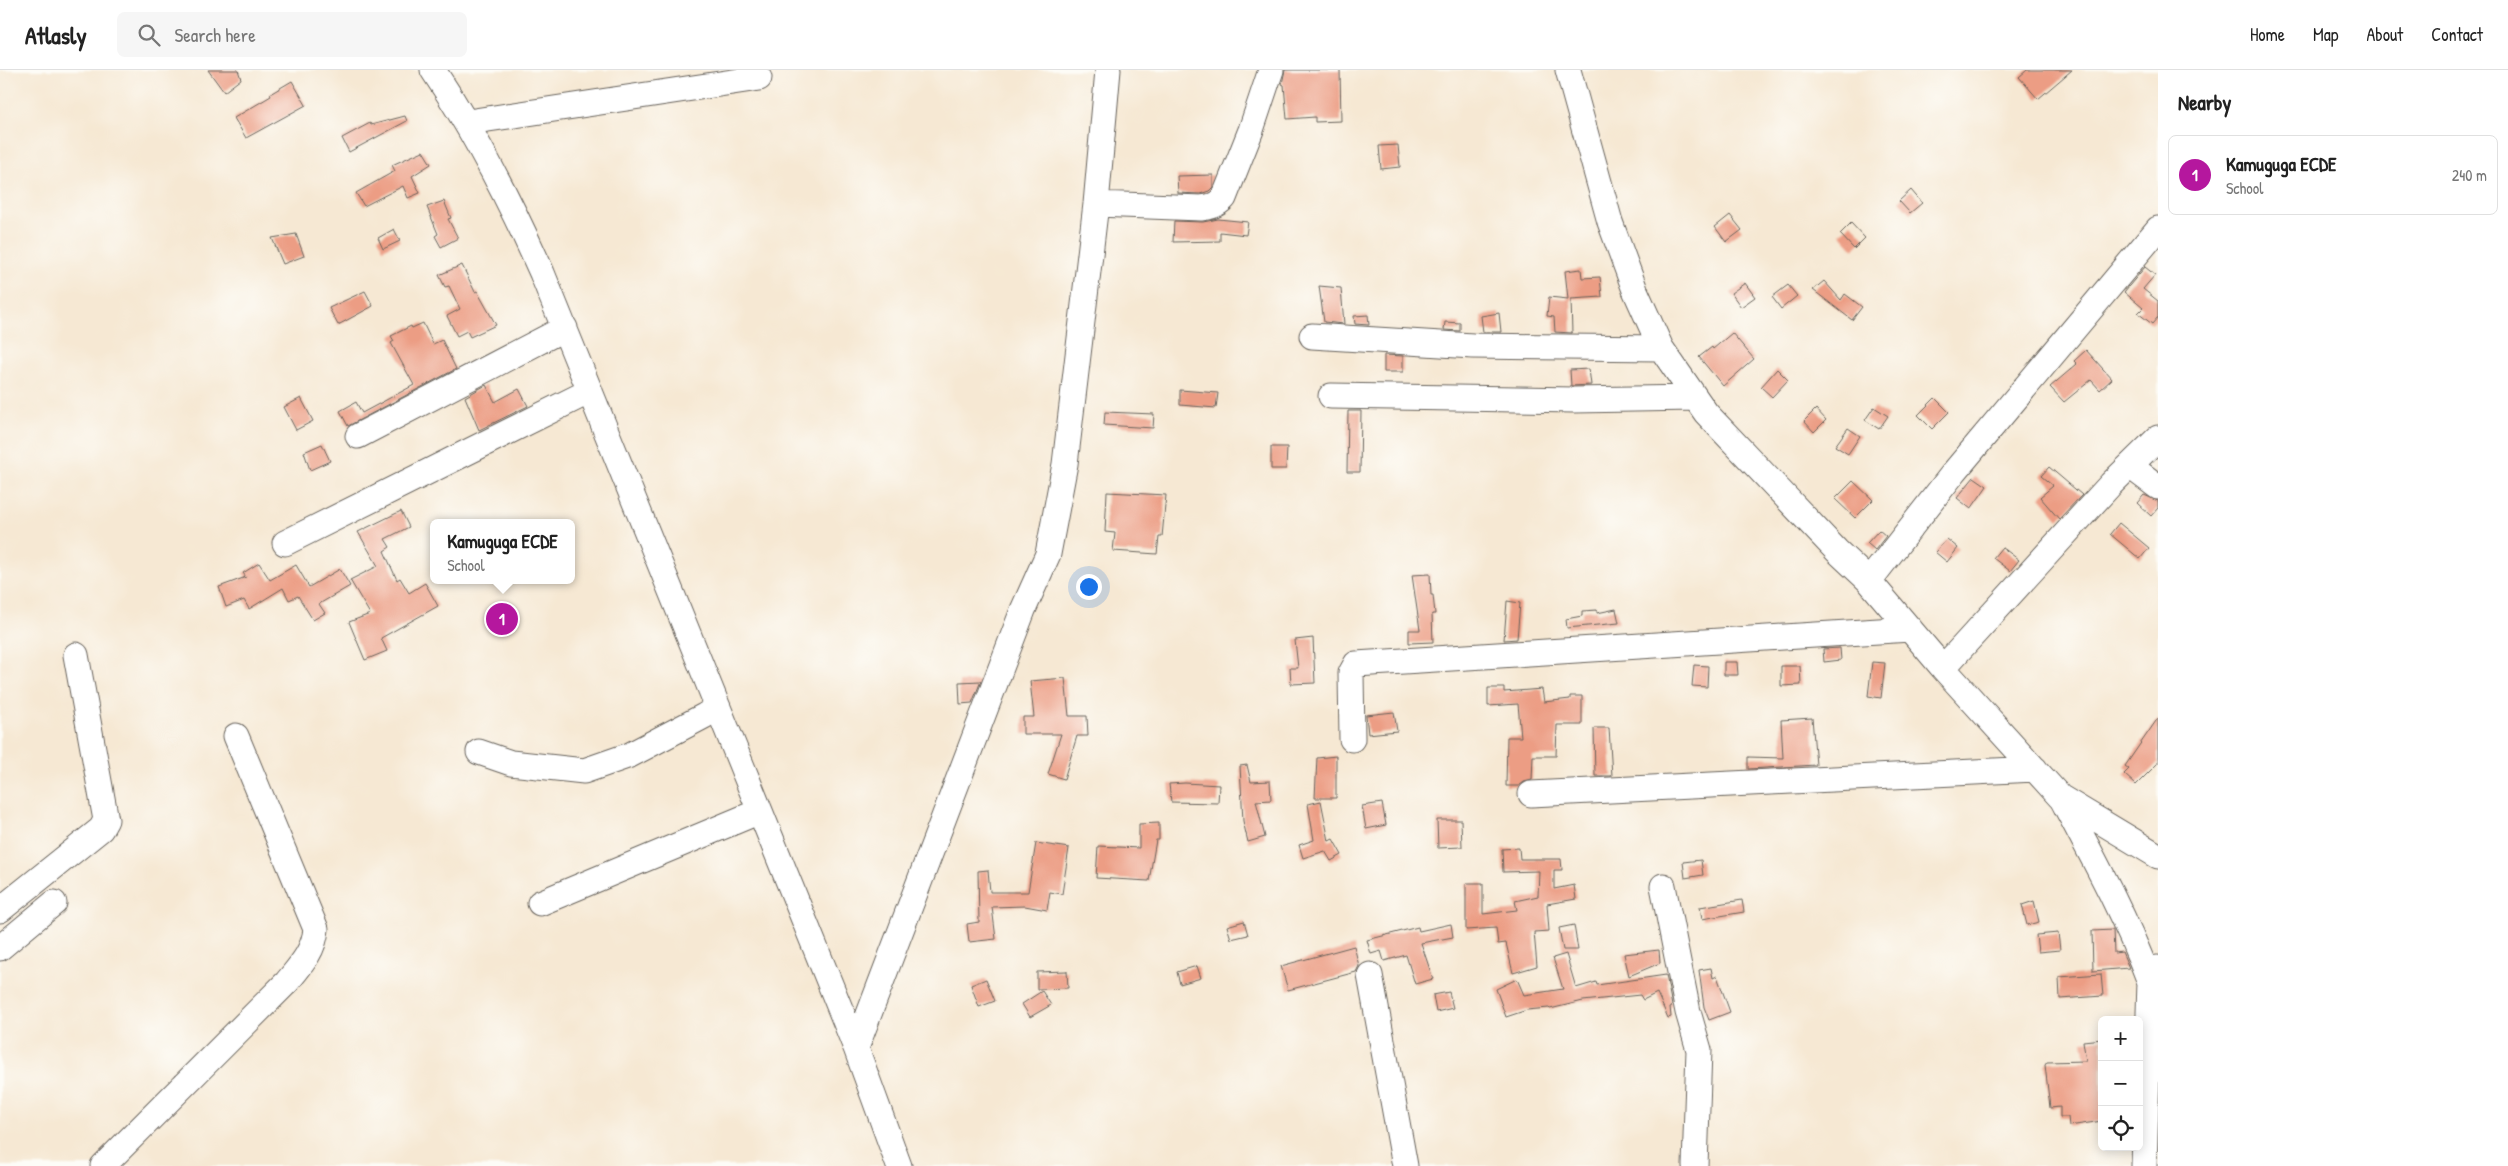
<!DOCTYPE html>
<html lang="en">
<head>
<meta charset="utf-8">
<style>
	:root { --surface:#fff; --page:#f6f6f6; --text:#222; --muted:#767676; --line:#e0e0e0; --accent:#b5179e }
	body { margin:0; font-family:"Patrick Hand",sans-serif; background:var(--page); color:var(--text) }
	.controls { position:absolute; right:15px; bottom:15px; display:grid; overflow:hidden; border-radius:8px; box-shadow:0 2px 12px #0003 }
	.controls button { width:45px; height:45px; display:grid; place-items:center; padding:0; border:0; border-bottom:1px solid var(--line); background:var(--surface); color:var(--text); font:25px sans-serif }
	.you { position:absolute; left:1088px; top:516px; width:18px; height:18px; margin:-12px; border:4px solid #fff; border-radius:50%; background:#1a73e8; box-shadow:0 0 0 8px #1a73e833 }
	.badge { display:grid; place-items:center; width:32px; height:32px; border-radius:50%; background:var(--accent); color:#fff; font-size:16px; font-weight:700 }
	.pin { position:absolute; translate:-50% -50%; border:2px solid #fff; box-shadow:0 1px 5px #0006 }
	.popup { position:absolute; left:430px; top:449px; width:145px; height:65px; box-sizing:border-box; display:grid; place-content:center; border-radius:8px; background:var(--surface); filter:drop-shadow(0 1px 4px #0005); font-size:16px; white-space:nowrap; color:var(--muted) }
	.popup b { font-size:19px; color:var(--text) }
	.popup::after { content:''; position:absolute; left:50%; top:100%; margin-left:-10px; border:10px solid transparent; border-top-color:var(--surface) }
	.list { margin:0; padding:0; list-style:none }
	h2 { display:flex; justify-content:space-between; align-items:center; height:65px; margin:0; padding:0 20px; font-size:21px }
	h2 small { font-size:16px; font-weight:400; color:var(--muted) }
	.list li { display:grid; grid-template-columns:32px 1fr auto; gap:15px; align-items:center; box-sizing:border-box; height:80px; margin:0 10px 10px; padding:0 10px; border:1px solid var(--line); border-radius:8px }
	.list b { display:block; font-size:19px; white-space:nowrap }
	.list p { margin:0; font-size:16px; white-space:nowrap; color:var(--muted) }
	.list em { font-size:16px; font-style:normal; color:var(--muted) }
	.icon { flex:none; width:28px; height:28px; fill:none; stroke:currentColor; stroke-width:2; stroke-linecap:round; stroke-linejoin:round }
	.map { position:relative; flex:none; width:2158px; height:1096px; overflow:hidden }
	header { display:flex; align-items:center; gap:30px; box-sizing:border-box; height:70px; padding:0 25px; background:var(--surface); border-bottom:1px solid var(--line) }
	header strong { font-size:24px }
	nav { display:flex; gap:28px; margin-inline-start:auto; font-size:18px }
	.search { width:350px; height:45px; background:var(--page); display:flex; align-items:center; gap:12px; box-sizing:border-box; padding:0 18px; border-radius:8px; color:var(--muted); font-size:19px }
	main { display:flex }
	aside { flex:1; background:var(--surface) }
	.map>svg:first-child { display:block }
</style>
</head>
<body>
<header>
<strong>Atlasly</strong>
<div class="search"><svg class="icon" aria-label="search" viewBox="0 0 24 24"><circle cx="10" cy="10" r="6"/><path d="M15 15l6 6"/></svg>Search here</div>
<nav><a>Home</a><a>Map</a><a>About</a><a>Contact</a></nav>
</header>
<main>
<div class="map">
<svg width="2158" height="1096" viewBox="0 0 2158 1096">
	<rect width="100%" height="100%" fill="#fdfcf7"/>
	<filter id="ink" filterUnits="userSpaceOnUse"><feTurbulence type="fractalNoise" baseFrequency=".02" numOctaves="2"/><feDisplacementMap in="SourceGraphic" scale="10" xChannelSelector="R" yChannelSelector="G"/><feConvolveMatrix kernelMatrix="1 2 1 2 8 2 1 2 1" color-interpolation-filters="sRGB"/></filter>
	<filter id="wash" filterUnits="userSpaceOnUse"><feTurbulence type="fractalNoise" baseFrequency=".0096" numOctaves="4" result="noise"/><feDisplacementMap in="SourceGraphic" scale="20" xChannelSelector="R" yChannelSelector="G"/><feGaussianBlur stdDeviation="1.12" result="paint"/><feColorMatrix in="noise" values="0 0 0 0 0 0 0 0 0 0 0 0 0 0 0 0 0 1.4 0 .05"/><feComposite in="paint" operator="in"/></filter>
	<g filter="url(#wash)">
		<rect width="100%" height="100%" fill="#f6e8d3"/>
		<g id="blocks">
			<path fill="#ec9d84" d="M208,0h30l3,9 -17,13z
				M1285,0h55l1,51 -26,1v-5l-28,2 -3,-34 -2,-1z
				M2027,0h45l-34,29 -19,-22z
				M292,11l14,24 -60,33 -12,-20 37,-22 -1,-2z
				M405,46l2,5 -58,31 -7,-14 28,-15 1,2z
				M1398,75l2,22 -19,2 -2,-23z
				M423,81l8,13 -19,12 8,17 -12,5 -5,-12 -39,20 -8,-13 39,-22 -3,-6z
				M1213,105v12l-4,4 -9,3 -22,-1 -1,-17z
				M1911,120l11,13 -12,10 -11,-12z
				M444,131l7,17 -3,1 10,19 -17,9 -6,-11 3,-2 -11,-27z
				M1730,145l12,15 -16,12 -11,-15z
				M1218,149l30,3 -2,13 -26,-3v9l-47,1 1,-21 29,1z
				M1851,153l14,15 -11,11 -14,-15z
				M394,159l6,12 -17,8 -5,-11z
				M296,164l8,22 -21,8 -11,-26z
				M462,195l13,27 2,-1 19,34 -26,12 -3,-6 -10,5 -10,-20 13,-7 -11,-23 -4,1 -6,-12z
				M2145,197l10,8 -12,14 15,12v16l-6,7 -14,-11 5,-5 -19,-16z
				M1581,199l1,9 18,-1 2,20 -31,2 1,34 -17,-1 -1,-15 -7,-1 2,-19 19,2 -3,-28z
				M1824,211l17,19 4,-6 17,13 -10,13 -39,-30z
				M1745,213l10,14 -14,10 -10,-14z
				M1788,215l9,11 -16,13 -9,-12z
				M1319,216l22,2 3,36 -20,-2z
				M365,221l8,15 -35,19 -9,-17z
				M1499,243l2,19h-18l-2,-16z
				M1368,245l1,10 -14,-1 -1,-8z
				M1445,252l15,1v8l-16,-1z
				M423,253l10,21 9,-4 14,29 -108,57 -8,-15 16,-9 6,11 52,-28 -23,-42 3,-2 -3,-5 20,-10 1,2z
				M1732,263l22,26 -31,27 -24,-29 13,-10 1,2z
				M2086,280l26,29 -12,11 -9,-10 -27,22 -14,-15 27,-23 -3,-3z
				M1384,285l19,1v16h-19z
				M1589,299l2,16 -20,1 -1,-16z
				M1777,299l11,11 -16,17 -11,-10z
				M486,315l9,17 24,-13 9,17 -49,24 -14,-33z
				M1180,320l38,3 -2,15 -36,-3z
				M301,328l12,23 -17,9 -12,-23z
				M1935,328l14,14 -17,17 -14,-14z
				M1874,337l14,9 -9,13 -14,-9z
				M1816,339l10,11 -12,12 -10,-11z
				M1348,341h13l-1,61h-13z
				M1105,342l49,2 -1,14 -49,-3z
				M1848,358l12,8 -12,18 -13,-8z
				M322,374l8,17 -20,9 -6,-18z
				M1271,377h16l-1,22h-15z
				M2049,397l33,28 -23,24 -19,-22 13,-11 -12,-10z
				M1974,407l13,9 -16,23 -14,-11z
				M1853,411l20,19 -18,18 -20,-19z
				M1107,422l59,3 -4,42h-3l-2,17 -44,-3 2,-18 -10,-1z
				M2144,425l14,6v7l-7,8 -14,-13z
				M401,441l8,16 -24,12 5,8 -6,4 13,29 3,-2 9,15 16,-10 13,23 -57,32 6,13 -22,9 -16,-38 21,-8 -20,-34 28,-14 -20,-34z
				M2119,453l30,25 -9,11 -30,-25z
				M1879,460l7,6 -11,14 -8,-7z
				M1947,469l11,9 -11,14 -12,-10z
				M2002,477l17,13 -9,11 -17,-13z
				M259,493l11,17 26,-15 13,22 31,-18 10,17 -31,18 6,9 -12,7 -15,-24 -9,4 -6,-12 -34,21 -5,-9 -18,7 -7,-20 27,-10 -3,-4z
				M1430,504l1,21h2l2,19h-3l1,28 -24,1v-13h11l-8,-55z
				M1507,531l13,2 -3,36 -13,1z
				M1616,539l3,14 -52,5 -1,-9 16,-3v-5l15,-1v3z
				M1313,568l2,45 -24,1 -1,-16h8l-3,-28z
				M1840,578l1,12 -17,2 -1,-13z
				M1724,592h13l1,13h-14z
				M1872,592l13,1 -4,35 -13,-2z
				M1694,595l14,1 -1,21 -15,-1z
				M1781,596h19l1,19 -20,1z
				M1065,608l4,38h18l1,20h-11l-13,43 -16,-5 13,-40h-38v-17h11l-4,-36z
				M981,611l-9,22 -12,1 -1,-22z
				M1488,618h16v4l38,-3 2,13 26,-3v-3h12v29h-25l-1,31h-23l-1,24 -8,2 -5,4h-13l1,-49h14l-3,-33 -30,2z
				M1394,642l3,19 -29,3 -2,-19z
				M1812,648l4,47 -68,4v-12l35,1 -2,-38z
				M2158,648v45l-22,22 -12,-11 5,-5 -4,-3z
				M1594,658h15l3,48h-17z
				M1336,686v42h-21l2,-40z
				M1247,695l4,17 19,-1 1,19 -15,1 9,36 -17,5 -5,-21 -3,-55z
				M1185,713l34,2 -1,18 -47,-1 -2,-18z
				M1321,731l8,40 4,-2 9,16 -11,6 -6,-10 -22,7 -4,-13 15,-5 -6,-36z
				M1382,733l4,22 -20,4 -4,-23z
				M1437,750h24l1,27 -24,1z
				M1159,753v17h-3l-7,41 -53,-3 2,-32 41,2v-24z
				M1036,773l33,5 -7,46 -12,-2 -3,18 -22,-4 -33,1 4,32 -27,3 -2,-18 12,-2 -1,-51 10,-1 2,22h38z
				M1519,778l1,11h41l1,11h-8v19l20,-4 2,14 -29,5 2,27 -15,1 3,34 -24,7 -7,-30 -8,1 -2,-16 -30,2v-47h17v31l34,-4 -2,-9 23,-5 1,-25 -36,1 -1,-23z
				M1701,790l2,15 -18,3 -2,-16z
				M1742,830l2,12 -42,7 -2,-12z
				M2034,831l5,21 -12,3 -5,-20z
				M1244,851l4,14 -17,4 -4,-13z
				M1451,854l2,13 -32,6 12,36 -18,5 -9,-29 -22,6 -3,-10 -10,3 -4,-14 51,-13 1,4z
				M1574,855l4,25h-15l-4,-22z
				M2113,860l1,23 8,-1 7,16 -36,3 -1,-40z
				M2058,863l2,17 -22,2 -2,-17z
				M1354,876l5,20 -3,6 -68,18 -7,-24z
				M1659,880l1,13 -31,13 -5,-22z
				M1566,884l10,34 20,-6 1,3 69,-10 6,31 -2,1 1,10 -3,1 -11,-25 -14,7 -3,-5 -57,6 -33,8 -1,-1 -22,2 -21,7 -10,-28 21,-10 7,16 39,-6 -10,-31z
				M1197,896l4,12 -21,6 -3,-12z
				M1711,898l2,10 4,-2 13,36 -21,8 -5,-13 -5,-37z
				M1067,901l1,17 -31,1v-17z
				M2101,904l2,22 -43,3 -1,-22z
				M986,909l9,22 -16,6 -8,-22z
				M1042,921l9,14 -21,12 -8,-13z
				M1449,922l4,16 -17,4 -3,-17z
				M2102,969v82l-33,5 -1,-9h-8v-10l-10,1 -5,-43 2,-3 39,-1 -3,-20z"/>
		</g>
	</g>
	<g filter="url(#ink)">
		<use href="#blocks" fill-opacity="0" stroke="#68635c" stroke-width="1"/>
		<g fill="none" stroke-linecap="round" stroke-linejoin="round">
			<g stroke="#68635c" stroke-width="27">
				<path id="minor" d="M433,0c44,66 77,131 109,203l314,775 43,118
					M1568,0l42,152 25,68 26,58 45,65 131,138 32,30 74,87 117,129 98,59
					M468,52l291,-44
					M1096,134l105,4c10,-1 16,-3 23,-10l27,-68 20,-60
					M1312,266l161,10 188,2
					M1331,326l243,4 120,-2
					M358,366l207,-108
					M2130,396l28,21
					M285,473l305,-152
					M1869,511l86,-110 203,-242
					M1943,598l168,-184 47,-46
					M1352,669l-1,-66 5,-9 554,-35
					M479,682l32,11 73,8 46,-16 74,-39 14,-9
					M1531,724l504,-25
					M2062,729c32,60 64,119 88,183
					M1663,816l25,126 11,38 -4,116
					M540,833l220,-92
					M0,840l101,-81 5,-9 -30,-165
					M0,878l54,-45
					M1370,905l35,191
					M856,978l167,-438 25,-56 17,-90 31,-260 12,-134
					M103,1096l184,-184c14,-17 27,-31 29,-53l-80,-193
					M2144,1096l6,-184 7,-14"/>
			</g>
			<use href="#minor" stroke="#fff" stroke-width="25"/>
		</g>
	</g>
</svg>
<div class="controls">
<button>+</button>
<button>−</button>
<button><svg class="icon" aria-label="locate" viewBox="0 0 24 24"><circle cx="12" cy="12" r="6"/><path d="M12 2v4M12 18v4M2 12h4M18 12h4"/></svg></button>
</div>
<div class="you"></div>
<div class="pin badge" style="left:502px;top:549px">1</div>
<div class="popup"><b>Kamuguga ECDE</b>School</div>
</div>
<aside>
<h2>Nearby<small></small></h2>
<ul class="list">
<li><span class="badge">1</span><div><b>Kamuguga ECDE</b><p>School</p></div><em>240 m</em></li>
</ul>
</aside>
</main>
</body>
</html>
